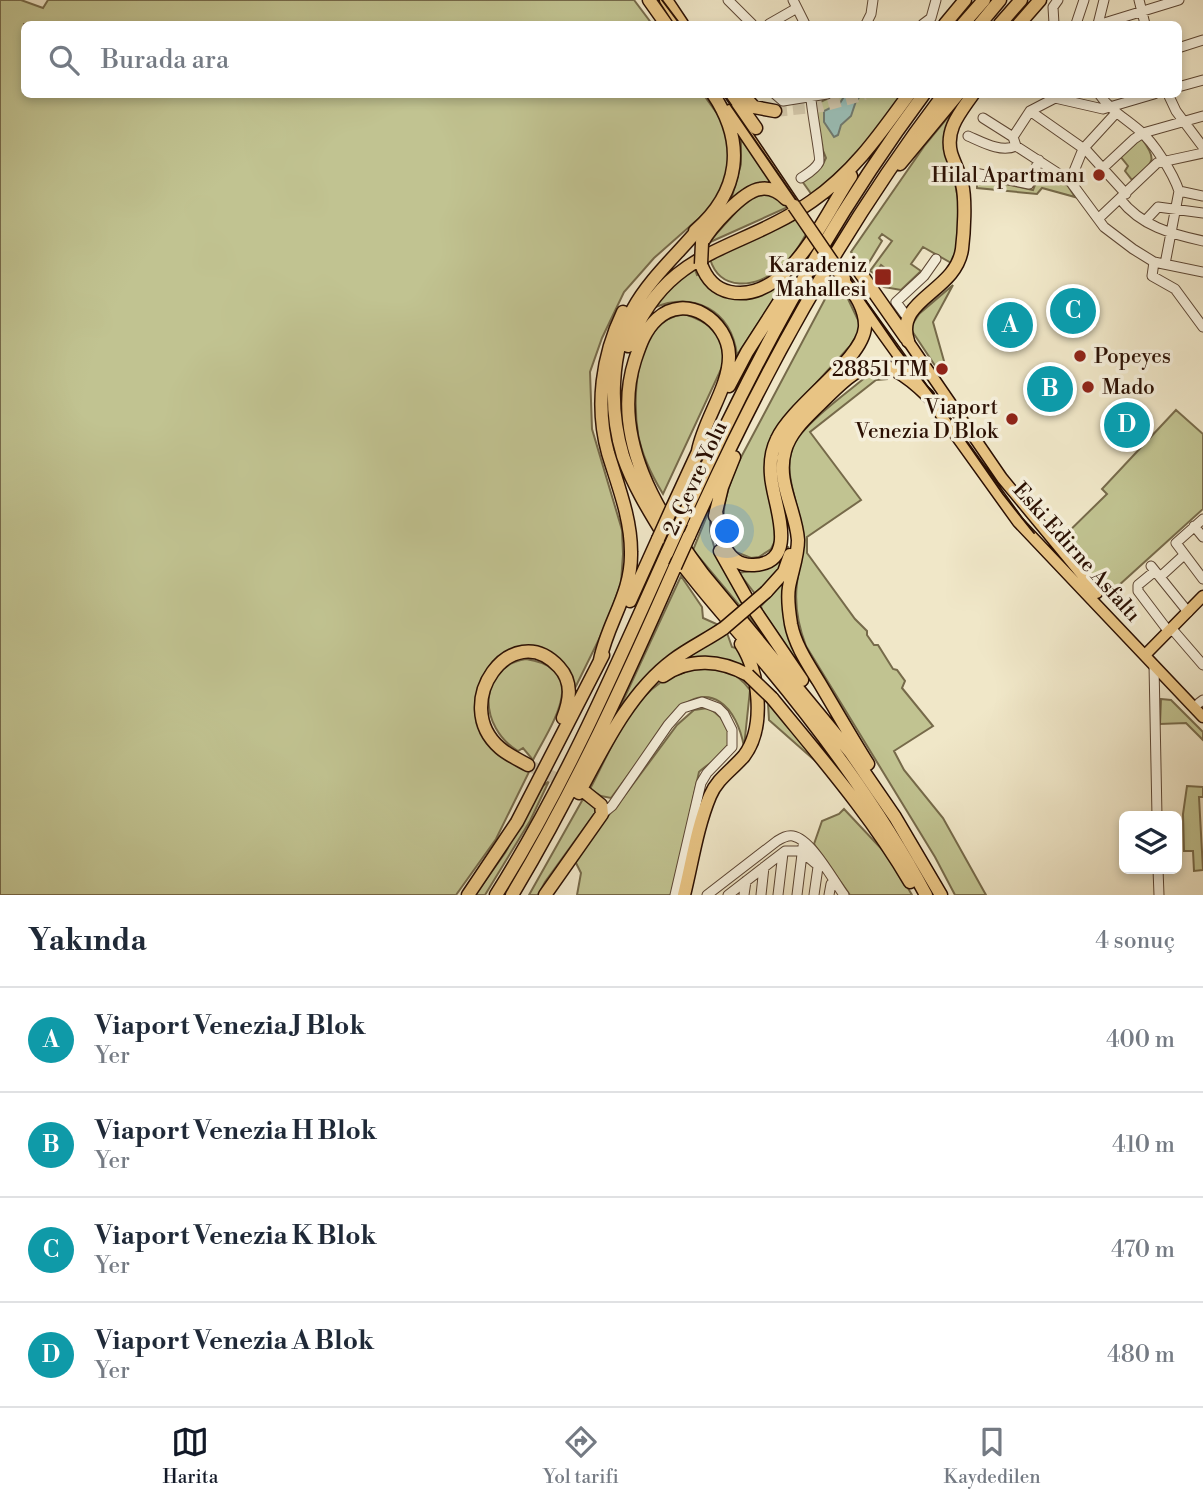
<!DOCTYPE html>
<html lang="tr">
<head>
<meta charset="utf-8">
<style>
	:root { --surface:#fff; --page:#f2f2f3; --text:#1f2937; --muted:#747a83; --line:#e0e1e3; --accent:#111827 }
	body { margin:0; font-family:"Libre Bodoni",serif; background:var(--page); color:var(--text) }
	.controls { position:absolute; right:21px; bottom:21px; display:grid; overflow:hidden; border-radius:10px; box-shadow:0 4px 10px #0003 }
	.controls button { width:63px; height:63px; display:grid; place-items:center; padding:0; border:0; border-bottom:2px solid var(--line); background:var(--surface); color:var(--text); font:35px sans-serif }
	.you { position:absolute; left:728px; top:532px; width:24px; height:24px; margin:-18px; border:5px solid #fff; border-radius:50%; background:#1a73e8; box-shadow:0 0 0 10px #1a73e833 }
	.badge { display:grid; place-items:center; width:46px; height:46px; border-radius:50%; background:var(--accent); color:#fff; font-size:23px; font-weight:700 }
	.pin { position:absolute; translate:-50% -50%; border:4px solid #fff; box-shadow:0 2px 7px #0006 }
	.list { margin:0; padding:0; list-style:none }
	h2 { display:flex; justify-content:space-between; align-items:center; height:91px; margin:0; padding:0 28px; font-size:30px }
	h2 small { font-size:23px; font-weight:400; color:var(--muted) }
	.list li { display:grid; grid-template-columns:46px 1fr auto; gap:21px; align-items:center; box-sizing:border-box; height:105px; padding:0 28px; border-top:2px solid var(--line) }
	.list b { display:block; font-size:26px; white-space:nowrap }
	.list p { margin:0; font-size:23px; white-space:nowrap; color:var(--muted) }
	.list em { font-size:23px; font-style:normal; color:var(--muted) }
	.icon { flex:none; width:38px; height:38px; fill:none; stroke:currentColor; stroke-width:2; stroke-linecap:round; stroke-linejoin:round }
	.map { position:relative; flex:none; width:1203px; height:895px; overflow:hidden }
	.search { position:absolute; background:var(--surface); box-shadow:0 4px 10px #0003; left:21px; right:21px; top:21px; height:77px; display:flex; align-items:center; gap:18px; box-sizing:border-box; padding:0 24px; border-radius:10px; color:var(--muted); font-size:26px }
	.sheet { height:511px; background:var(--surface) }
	nav { display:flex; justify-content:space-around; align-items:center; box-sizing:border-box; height:98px; border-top:2px solid var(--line); background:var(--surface); font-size:19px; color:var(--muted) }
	nav a { display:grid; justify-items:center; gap:4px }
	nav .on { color:var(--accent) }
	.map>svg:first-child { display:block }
</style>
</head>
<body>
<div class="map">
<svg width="1203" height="895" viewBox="0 0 1203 895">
	<rect width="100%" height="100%" fill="#f0e7c8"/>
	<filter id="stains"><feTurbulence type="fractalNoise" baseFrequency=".00286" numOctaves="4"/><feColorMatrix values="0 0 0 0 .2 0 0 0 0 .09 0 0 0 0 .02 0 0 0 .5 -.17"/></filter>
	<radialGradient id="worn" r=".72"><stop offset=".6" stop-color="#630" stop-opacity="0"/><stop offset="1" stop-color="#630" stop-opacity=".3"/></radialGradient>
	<path fill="#c1c391" stroke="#766a4a" stroke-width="2" d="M0,0h21l22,8 5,-8h586l18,24h-628v70h679l23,32 4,27 -3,24 -13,28 -60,53 -30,34 -22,46 -12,34 2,57 30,101 1,24 -2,29 -15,42 -31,63 -7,-17c-11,-6 -32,-21 -43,-23 -6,-2 -15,2 -20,5 -27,15 -37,56 -22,82 10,18 29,27 46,37l-33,67 -40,56h-456z
		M835,95h68l-47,60 -44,40 -10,-14 20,-15 4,-8 -7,-17 -3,-37z
		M966,95l-10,17 -2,66 4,21 1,36 -6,29 -30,-17 -12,17 10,7 -20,19 -17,-3 -8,-5 10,-13 -5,-4 -6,9 -5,-3 22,-30 -10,-7 -3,4 3,3 -17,28 -14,-17 74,-107z
		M741,137l33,47c-19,-3 -29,3 -43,16l10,-36z
		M1142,139c17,23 10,24 -10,41l-7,-9 3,-5 -8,-10 17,-16z
		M1041,170l27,16 7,11 -33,-9 -5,6 -60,-6v-4l5,-1v-4l51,11z
		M761,192l18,6 9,9 -80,36 36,-40z
		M796,219l10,15c-7,13 -15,26 -27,35 -23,19 -59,23 -69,-10z
		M694,267l3,8 3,-1 25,23 60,-19 2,2 -50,75c-6,-45 -43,-64 -84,-47l9,-12z
		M833,284h4l13,11 -2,4 11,23v10l-9,14 -63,69 -13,99 1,27 -4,8 -12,8 -8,1 -15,-6c-22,-27 -10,-61 2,-89z
		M953,285l-20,37 11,39 -8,6 -26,-39 9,-14z
		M684,314c27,8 41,21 39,51l-60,129c-11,-18 -21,-38 -25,-60 -6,-39 -3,-113 46,-120z
		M867,376l21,3 -12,1 -66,52 51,68 -54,37v16l48,66 12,12v4l7,10h4l15,24 4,1 8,11 -3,7 31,38 -39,25 10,19 39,48 43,77h-31l-20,-38 -129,-211c-8,-21 -12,-40 -9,-63 2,-17 7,-36 5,-53 -3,-26 -20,-58 -9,-84 10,-22 55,-54 74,-70z
		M1176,410l27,24v75l-96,87 -48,-55 48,-47 -5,-5z
		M710,508v23l6,23 47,80 -70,-84z
		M785,546l3,1 -11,26 -21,22 -17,-22c28,-6 27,0 46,-27z
		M681,576l21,31 1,11 18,8 -106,92z
		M787,577l-3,17 39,103 -18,-23 -43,-64 -1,-4z
		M727,633l5,14 7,2 8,20 -67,-7z
		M526,659c66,10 25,66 7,101l-10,-12 -5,3c-39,-23 -42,-84 8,-92z
		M696,668c24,1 40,2 54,22l-6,57c-7,-40 -34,-69 -70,-34l-63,85 -10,-2 -11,-7c19,-35 36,-83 70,-106 11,-7 23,-10 36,-15z
		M1161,699l10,1 32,32v8l-17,-17 -26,1z
		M768,703l61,70 -60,-53z
		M708,708c16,9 31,30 14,46 -7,7 -16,11 -23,18l-27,123h-95l4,-22 -6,-12 9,-16 38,-46 55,-74 17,-15z
		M549,781l-19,40 -45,74h-10l30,-42 38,-67z
		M1187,786l16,1v10h-4l4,73 -9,1 -1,-20h-9l-1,-37z
		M583,799l12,8v6l-50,69 -7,13h-9z
		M844,809l47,50 21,36h-62l-36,-51 8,-23 17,-7z"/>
	<path fill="#9abfb8" stroke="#6e7970" stroke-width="2" d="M845,95h7l4,2 5,-2 -5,6 -5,15 -10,9 -3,10 -4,2 -10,-15v-11l16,-8z"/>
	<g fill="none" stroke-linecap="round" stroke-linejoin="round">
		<path stroke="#d2c7aa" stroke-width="12" stroke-dasharray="12 6" stroke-linecap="butt" d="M775,111l47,-5 43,-12
			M528,765l42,20"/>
		<g stroke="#5c4634" stroke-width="11">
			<path id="minor" d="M728,0l24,24
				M793,0l12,24
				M1139,0l6,24
				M769,24l28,-16
				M866,24l5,-10 2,-14
				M923,24l8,-6 5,-18
				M1054,24l-1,-17 5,-7
				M1076,24l8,-24
				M1098,24l6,-24
				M1101,24l78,-24
				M1178,48l25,-8
				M1178,87l25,-7
				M775,94l8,7 44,-7
				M1099,94c11,16 26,24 41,37 14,12 33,42 39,60l24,5
				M1168,94l8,17 27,36
				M1030,111l57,40 39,43
				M983,118l30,19 3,9 54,35 34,46 29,22 21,13 49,10
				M968,136c14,6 33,17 48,10
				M1013,137l17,-26 25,-13 48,11 51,-15
				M1103,168l31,-29 9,-6 60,-17
				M975,173l54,11 10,-24
				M801,178c6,-4 15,-9 18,-16 2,-4 -8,-54 -8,-64
				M1070,181l13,-32 33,-36
				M1120,199c21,27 51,35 83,42
				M1098,219l59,-56 46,-10
				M1145,221l13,-14 45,6
				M1154,262l-2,14 23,13 28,38
				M1165,264l14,-73
				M907,317l-11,-15 28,-26 12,-17
				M1203,519l-27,24 27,36
				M1194,526l9,11
				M1151,566l37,46
				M1155,571l-17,14v6l31,41
				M1160,577l24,-22
				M1172,629l31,36
				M1154,665l3,151
				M1199,703l4,-3
				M602,814l10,-8 56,-81 15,-17 19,-6 16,6 6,6 8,16v17l-25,26 -6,10 -26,112
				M1158,869l1,26
				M707,895l70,-54c5,-3 10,-6 16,-5 18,3 40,44 51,59
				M728,895l57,-44h16l14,12
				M744,895l2,-14
				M761,895l3,-28
				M778,895l5,-42
				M797,895l6,-49
				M814,895l4,-28
				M829,895l2,-11"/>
		</g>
		<g stroke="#2b1003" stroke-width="13">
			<path id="major" d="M862,305l156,217 185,195
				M908,341l94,137 95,115
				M1145,655l58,-59"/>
		</g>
		<g stroke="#2b1003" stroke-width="15">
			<path id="highway" d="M649,0l17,24
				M666,0l16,24
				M945,24l20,-24
				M963,24l21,-24
				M980,24l20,-24
				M1000,24l21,-24
				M1019,24l21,-24
				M732,94l24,34
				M742,94l12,13 21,4
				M730,111l64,95
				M900,164l58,-70
				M695,231c45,-39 51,-88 18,-137
				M702,243c8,-15 41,-52 58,-54 11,-2 19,3 26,10
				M701,264c5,14 14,25 29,28 58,12 95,-78 121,-116
				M857,268l49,70
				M908,341c-14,-42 48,-49 54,-92 2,-16 4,-50 0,-65 -2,-11 -8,-21 -11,-31 -6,-24 9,-40 22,-59
				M628,346c39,-101 109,-92 184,-145 41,-28 68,-67 97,-107
				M729,386l18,-34 43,-67
				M698,451c6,-32 32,-65 31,-96 -1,-34 -43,-63 -72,-36 -12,11 -17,26 -22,41 -25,78 23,154 68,214l148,179 44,64 46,78
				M672,508l30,-65
				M716,511c3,22 8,56 38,54 48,-3 18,-63 17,-90 -1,-12 1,-26 6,-36 16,-35 86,-79 88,-112 1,-18 -11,-34 -21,-48
				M715,516l7,-29 12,-30
				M681,522c68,-151 144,-295 243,-428
				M689,536c70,-156 151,-305 255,-442
				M665,537c-16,-26 -32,-52 -42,-81 -14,-46 -13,-104 10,-147 17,-31 46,-56 68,-83
				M720,551l27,48 55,81
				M674,553c29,41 63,76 95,115 59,71 113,145 157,227
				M766,592l18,-20 6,-17
				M630,601l28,-62
				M600,660c8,-39 32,-66 31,-108 0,-34 -13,-66 -23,-99 -13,-47 -6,-97 15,-141
				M663,676c27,-19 58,-16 85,-1
				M772,698c48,59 99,117 138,184
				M868,764c-17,-27 -33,-55 -49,-82 -11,-18 -24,-37 -28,-58 -2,-12 -4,-25 -2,-37 3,-16 9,-31 9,-47 -2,-30 -22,-58 -13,-89 5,-19 21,-33 34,-46 44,-44 59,-57 109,-9
				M528,765c-9,-5 -20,-10 -28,-17 -51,-44 12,-132 59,-81 14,15 11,33 4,51
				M579,793c25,-47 51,-101 94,-133 16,-12 35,-21 51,-32
				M468,895l49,-73 86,-167
				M496,895c68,-108 119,-226 171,-342
				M512,895c63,-105 114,-216 163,-328
				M545,895l57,-81 -1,-9 -15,-12
				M684,895c8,-32 13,-68 26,-99 7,-17 22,-26 34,-40 22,-29 15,-84 -3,-112"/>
		</g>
		<use href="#minor" stroke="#f5efdb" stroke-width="9"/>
		<use href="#major" stroke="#e8c484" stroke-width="10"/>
		<use href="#highway" stroke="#e8c484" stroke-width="12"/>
		<path stroke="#2b1003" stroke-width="2" d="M662,0l18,24
			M723,94l175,254 36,47 69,99 31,39"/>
		<g stroke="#2b1003" stroke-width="15" stroke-linecap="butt">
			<path id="highway-bridge" d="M794,206l50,73
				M701,264l1,-21
				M658,539l14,-31
				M667,553l14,-31
				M675,567l14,-31
				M724,628l42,-36
				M748,675l24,23"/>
		</g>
		<use href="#highway-bridge" stroke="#e8c484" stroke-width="12"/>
	</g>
	<g fill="#8f2418" stroke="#f5efdb" stroke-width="2.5">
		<circle cx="1099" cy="175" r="7"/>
		<rect x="874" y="268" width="18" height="18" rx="3.5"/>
		<circle cx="1080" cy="356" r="7"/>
		<circle cx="942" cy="369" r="7"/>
		<circle cx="1088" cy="387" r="7"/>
		<circle cx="1012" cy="419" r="7"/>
	</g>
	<g text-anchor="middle" stroke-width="7" stroke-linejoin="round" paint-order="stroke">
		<g font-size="21" fill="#2b1003" stroke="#f5efdb" text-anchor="end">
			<text x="1085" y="182">Hilal Apartmanı</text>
			<text x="867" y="272">Karadeniz<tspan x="867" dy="24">Mahallesi</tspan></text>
			<text x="1094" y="363" text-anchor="start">Popeyes</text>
			<text x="928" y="376">28851 TM</text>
			<text x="1102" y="394" text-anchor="start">Mado</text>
			<text x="998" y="414">Viaport<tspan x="998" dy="24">Venezia D Blok</tspan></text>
		</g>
		<g font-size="21" fill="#2b1003" stroke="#f5efdb">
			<text transform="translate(695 478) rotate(-65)" y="7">2. Çevre Yolu</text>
			<text transform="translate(1077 552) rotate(48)" y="7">Eski Edirne Asfaltı</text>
		</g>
	</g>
	<rect width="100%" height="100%" filter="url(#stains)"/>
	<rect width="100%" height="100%" fill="url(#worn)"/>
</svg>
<div class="controls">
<button><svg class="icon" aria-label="layers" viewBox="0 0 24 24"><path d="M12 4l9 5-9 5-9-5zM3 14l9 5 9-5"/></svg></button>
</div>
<div class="you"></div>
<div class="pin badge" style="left:1010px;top:325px;background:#0f9aa8">A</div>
<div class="pin badge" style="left:1050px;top:389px;background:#0f9aa8">B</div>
<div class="pin badge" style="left:1073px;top:311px;background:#0f9aa8">C</div>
<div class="pin badge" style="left:1127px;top:425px;background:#0f9aa8">D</div>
<div class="search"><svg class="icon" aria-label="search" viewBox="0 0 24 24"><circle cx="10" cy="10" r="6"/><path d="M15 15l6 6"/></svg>Burada ara</div>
</div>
<section class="sheet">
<h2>Yakında<small>4 sonuç</small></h2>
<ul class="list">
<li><span class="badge" style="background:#0f9aa8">A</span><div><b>Viaport Venezia J Blok</b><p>Yer</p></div><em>400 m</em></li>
<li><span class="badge" style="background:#0f9aa8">B</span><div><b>Viaport Venezia H Blok</b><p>Yer</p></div><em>410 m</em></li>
<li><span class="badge" style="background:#0f9aa8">C</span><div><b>Viaport Venezia K Blok</b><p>Yer</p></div><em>470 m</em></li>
<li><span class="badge" style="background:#0f9aa8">D</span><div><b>Viaport Venezia A Blok</b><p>Yer</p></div><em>480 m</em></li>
</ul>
</section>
<nav>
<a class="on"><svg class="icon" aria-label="map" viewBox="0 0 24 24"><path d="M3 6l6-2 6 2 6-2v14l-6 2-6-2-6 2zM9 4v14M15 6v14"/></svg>Harita</a>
<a><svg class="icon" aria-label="directions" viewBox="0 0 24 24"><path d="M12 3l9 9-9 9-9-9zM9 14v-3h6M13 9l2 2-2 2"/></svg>Yol tarifi</a>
<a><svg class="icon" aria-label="saved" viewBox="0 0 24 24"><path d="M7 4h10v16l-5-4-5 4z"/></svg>Kaydedilen</a>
</nav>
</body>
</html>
